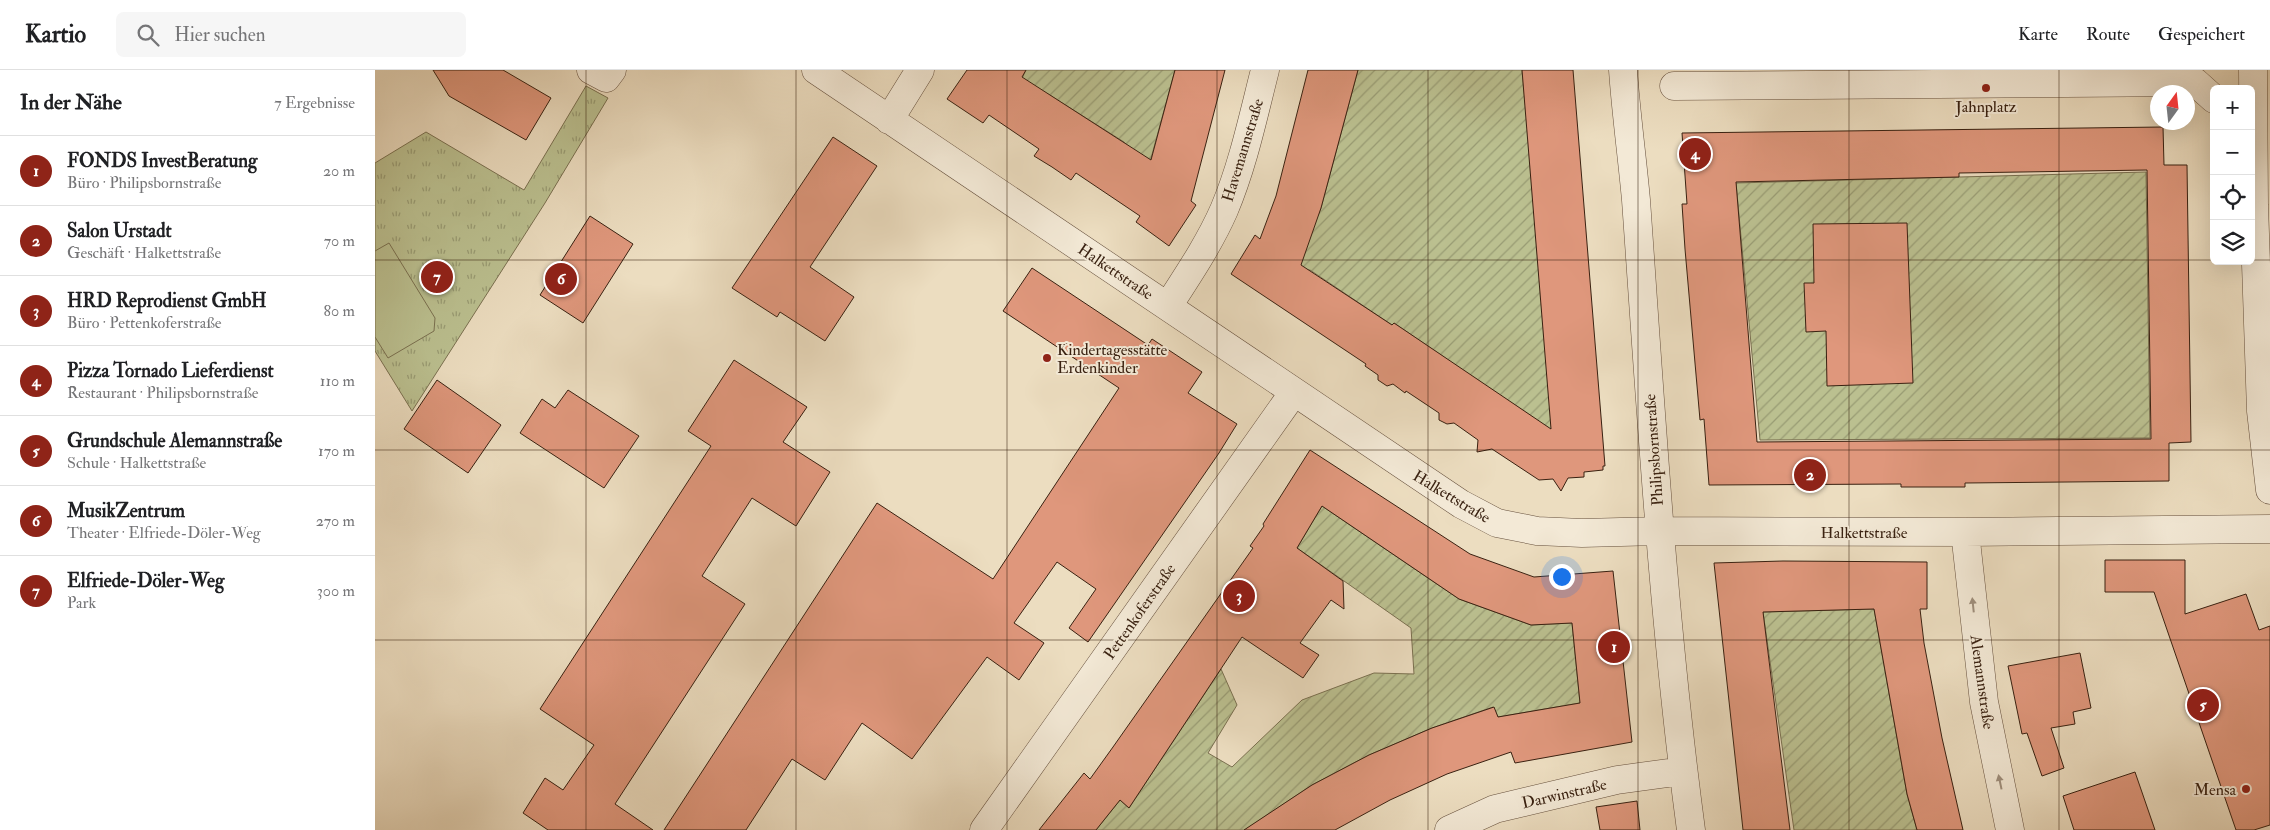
<!DOCTYPE html>
<html lang="de">
<head>
<meta charset="utf-8">
<style>
	:root { --surface:#fff; --page:#f6f6f6; --text:#202124; --muted:#757577; --line:#e0e0e0; --accent:#8f2418 }
	body { margin:0; font-family:"IM FELL Double Pica",serif; background:var(--page); color:var(--text) }
	.controls { position:absolute; right:15px; top:15px; display:grid; overflow:hidden; border-radius:8px; box-shadow:0 5px 20px #0002 }
	.controls button { width:45px; height:45px; display:grid; place-items:center; padding:0; border:0; border-bottom:1px solid var(--line); background:var(--surface); color:var(--text); font:25px sans-serif }
	.compass { position:absolute; left:1775px; top:15px; width:45px; height:45px; border-radius:50%; background:var(--surface); box-shadow:0 5px 20px #0002; rotate:15deg }
	.you { position:absolute; left:1186px; top:506px; width:18px; height:18px; margin:-12px; border:4px solid #fff; border-radius:50%; background:#1a73e8; box-shadow:0 0 0 8px #1a73e833 }
	.badge { display:grid; place-items:center; width:32px; height:32px; border-radius:50%; background:var(--accent); color:#fff; font-size:16px; font-weight:700 }
	.pin { position:absolute; translate:-50% -50%; border:2px solid #fff; box-shadow:0 1px 5px #0006 }
	.list { margin:0; padding:0; list-style:none }
	h2 { display:flex; justify-content:space-between; align-items:center; height:65px; margin:0; padding:0 20px; font-size:21px }
	h2 small { font-size:16px; font-weight:400; color:var(--muted) }
	.list li { display:grid; grid-template-columns:32px 1fr auto; gap:15px; align-items:center; box-sizing:border-box; height:70px; padding:0 20px; border-top:1px solid var(--line) }
	.list b { display:block; font-size:19px; white-space:nowrap }
	.list p { margin:0; font-size:16px; white-space:nowrap; color:var(--muted) }
	.list em { font-size:16px; font-style:normal; color:var(--muted) }
	.icon { flex:none; width:28px; height:28px; fill:none; stroke:currentColor; stroke-width:2; stroke-linecap:round; stroke-linejoin:round }
	.map { position:relative; flex:none; width:1895px; height:760px; overflow:hidden }
	header { display:flex; align-items:center; gap:30px; box-sizing:border-box; height:70px; padding:0 25px; background:var(--surface); border-bottom:1px solid var(--line) }
	header strong { font-size:24px }
	nav { display:flex; gap:28px; margin-inline-start:auto; font-size:18px }
	.search { width:350px; height:45px; background:var(--page); display:flex; align-items:center; gap:12px; box-sizing:border-box; padding:0 18px; border-radius:8px; color:var(--muted); font-size:19px }
	main { display:flex }
	aside { flex:1; background:var(--surface) }
	.map>svg:first-child { display:block }
</style>
</head>
<body>
<header>
<strong>Kartio</strong>
<div class="search"><svg class="icon" aria-label="search" viewBox="0 0 24 24"><circle cx="10" cy="10" r="6"/><path d="M15 15l6 6"/></svg>Hier suchen</div>
<nav><a>Karte</a><a>Route</a><a>Gespeichert</a></nav>
</header>
<main>
<aside>
<h2>In der Nähe<small>7 Ergebnisse</small></h2>
<ul class="list">
<li><span class="badge">1</span><div><b>FONDS InvestBeratung</b><p>Büro · Philipsbornstraße</p></div><em>20 m</em></li>
<li><span class="badge">2</span><div><b>Salon Urstadt</b><p>Geschäft · Halkettstraße</p></div><em>70 m</em></li>
<li><span class="badge">3</span><div><b>HRD Reprodienst GmbH</b><p>Büro · Pettenkoferstraße</p></div><em>80 m</em></li>
<li><span class="badge">4</span><div><b>Pizza Tornado Lieferdienst</b><p>Restaurant · Philipsbornstraße</p></div><em>110 m</em></li>
<li><span class="badge">5</span><div><b>Grundschule Alemannstraße</b><p>Schule · Halkettstraße</p></div><em>170 m</em></li>
<li><span class="badge">6</span><div><b>MusikZentrum</b><p>Theater · Elfriede-Döler-Weg</p></div><em>270 m</em></li>
<li><span class="badge">7</span><div><b>Elfriede-Döler-Weg</b><p>Park</p></div><em>300 m</em></li>
</ul>
</aside>
<div class="map">
<svg width="1895" height="760" viewBox="0 0 1895 760">
	<defs>
		<pattern id="grass-tufts" width="24" height="20" patternUnits="userSpaceOnUse" patternTransform="scale(1.25)"><rect width="24" height="20" fill="#bbc090"/><path d="M3 7l-1-3M5 7V3M7 7l1-3M15 17l-1-3M17 17v-4M19 17l1-3" fill="none" stroke="#999c74"/></pattern>
		<pattern id="garden-furrows" width="10" height="10" patternUnits="userSpaceOnUse" patternTransform="scale(1.25)"><rect width="10" height="10" fill="#bbc090"/><path d="M-1 1l2-2M0 10L10 0M9 11l2-2" fill="none" stroke="#999c74"/></pattern>
	</defs>
	<rect width="100%" height="100%" fill="#ecddc0"/>
	<filter id="stains"><feTurbulence type="fractalNoise" baseFrequency=".004" numOctaves="4"/><feColorMatrix values="0 0 0 0 .2 0 0 0 0 .09 0 0 0 0 .02 0 0 0 .5 -.17"/></filter>
	<radialGradient id="worn" r=".72"><stop offset=".6" stop-color="#630" stop-opacity="0"/><stop offset="1" stop-color="#630" stop-opacity=".3"/></radialGradient>
	<path fill="url(#grass-tufts)" stroke="#7a7050" d="M211,16l22,12 -63,105 -133,208 -37,-60v-188l51,-31 98,58z"/>
	<path fill="url(#garden-furrows)" stroke="#7a7050" d="M651,0h149l-28,103 -23,-31 -76,-48 -31,-5z
		M983,0h164l36,365 -164,-112 -2,2 -82,-55 -15,-1 26,-61z
		M1771,102l4,266 -390,2 -24,-257z
		M947,436l137,93 72,26 41,-2 8,80 -82,14 -5,-10 -61,21 -63,27 -57,30 -67,45h-149l24,-30 9,8 92,-139 16,36 -29,48 24,14 70,-67 72,-27 40,1 -3,-46 -114,-80z
		M1499,539l33,185 10,36h-123l-31,-218z"/>
	<path fill="#bbc090" stroke="#7a7050" d="M14,173l46,75 -1,13 -46,27 -13,-21v-86z"/>
	<path fill="#df977c" stroke="#392111" fill-rule="evenodd" d="M58,0h70l48,28 -25,42 -77,-44z
		M592,0h59l-4,7 129,83 24,-90h50l-34,131 5,4 -27,41 -33,-24 4,-6 -64,-43 -5,7 -19,-13 -18,-11 5,-7 -50,-34 -6,8 -36,-24z
		M933,0h50l-37,138 -20,57 91,60 2,-2 157,106 -29,-359h51l32,396h-2v4l-19,2v5l-16,1 -7,13 -8,-12 -14,1 -47,-31 -15,3 1,-12 -24,-17 -7,1 -8,-4v-7l-33,-22 -1,2 -12,-9 -6,2 -9,-6v-5l-13,-9 1,-2 -135,-90 24,-39 5,4 16,-43z
		M1788,57l1,38h23l4,277 -22,1v38l-204,2v4h-64v-3l-192,1 -5,-66 -4,1 -15,-171 -3,-45h5l-5,-71zM1772,100l4,269 -394,3 -21,-260 223,-5v-4z
		M458,67l44,29 -67,101 44,30 -29,44 -45,-29 -3,5 -45,-29z
		M215,146l43,28 -50,79 -43,-28z
		M1532,153l6,160 -86,3 -1,-55 -20,1 -2,-49h10l-1,-59z
		M657,198l116,77 4,-6 50,33 -14,21 49,31 -18,29 -131,189 -19,-14 27,-39 -39,-27 -43,61 30,20 -25,37 -32,-23 -75,102 -50,-36 -37,57 -33,-21 -46,71h-82l213,-327 116,76 126,-191 -116,-77z
		M359,290l73,47 -24,35 47,30 -34,54 -44,-28 -50,78 43,28 -130,200 38,26h-105l-25,-17 22,-35 18,12 31,-45 -54,-36 171,-263 -23,-15z
		M62,310l64,45 -33,48 -64,-44z
		M193,320l71,46 -35,52 -84,-55 22,-34 13,9z
		M935,380l160,104 64,23 79,-6 19,171 -117,21 -4,-11 -64,22 -57,26 -55,30h-91l68,-45 57,-30 63,-27 62,-21 4,10 82,-14 -8,-80 -41,2 -72,-26 -137,-93 -25,42 46,33 1,28 -13,-9 -31,43 19,12 -16,23 -61,-41 -113,171 -9,-8 -24,30h-57l45,-57 6,6 23,-32 140,-199 -3,-2 14,-20 -1,-2z
		M1730,490h80v54l61,-20 13,36 11,-4v199l-16,5h-18l-82,-238h-49z
		M1408,491l144,1v47h-7l4,34 18,95 21,92h-46l-10,-36 -33,-185 -111,3 27,218h-47l-29,-267z
		M1705,583l11,55 -18,4 2,12 -24,4 13,40 -22,8 -15,-43 -5,1 -14,-68z
		M1760,702l20,58h-81l-11,-34z
		M1262,731l3,29h-40l-4,-23z"/>
	<g fill="none" stroke-linecap="round" stroke-linejoin="round">
		<g stroke="#66503d" stroke-width="29">
			<path id="minor" d="M216,0l15,8 6,-8
				M441,0l645,434 36,19 40,8 45,2 77,-2 306,1 305,-3
				M1248,0c3,43 9,86 13,130 15,210 27,421 55,630
				M1878,0l1,135 7,206 9,79
				M1299,16l521,-4 19,17
				M514,50l31,-50
				M793,236c20,-31 41,-62 56,-96 19,-45 29,-93 41,-140
				M1590,462l19,170 26,128
				M609,760l310,-438
				M1074,760l46,-21 122,-29 66,-9"/>
		</g>
		<use href="#minor" stroke="#f3e9d6" stroke-width="28"/>
	</g>
	<defs><path id="oneway-solid" d="M-6-.8H1V-3.2L6.5 0L1 3.2V.8H-6Z" transform="scale(1.25)"/></defs>
	<g fill="#9f8f7d">
		<use href="#oneway-solid" transform="translate(1598 535) rotate(-96)"/>
		<use href="#oneway-solid" transform="translate(1625 712) rotate(-102)"/>
	</g>
	<path fill="none" stroke="#392111" stroke-width="1" stroke-opacity="0.55" d="M211,0v760M421,0v760M632,0v760M842,0v760M1053,0v760M1263,0v760M1474,0v760M1684,0v760M0,190h1839M1876,190h19M0,380h1895M0,570h1895"/>
	<g fill="#8f2418" stroke="#f3e9d6" stroke-width="2">
		<circle cx="1611" cy="18" r="5"/>
		<circle cx="672" cy="288" r="5"/>
		<circle cx="1871" cy="719" r="5"/>
	</g>
	<g text-anchor="middle" stroke-width="4" stroke-linejoin="round" paint-order="stroke">
		<g font-size="16" fill="#392111" stroke="#f3e9d6">
			<text x="1611" y="42">Jahnplatz</text>
			<text x="682" y="285" text-anchor="start">Kindertagesstätte<tspan x="682" dy="18">Erdenkinder</tspan></text>
			<text x="1861" y="725" text-anchor="end">Mensa</text>
		</g>
		<g font-size="16" fill="#392111" stroke="#f3e9d6">
			<text transform="translate(867 80) rotate(-73)" y="6">Havemannstraße</text>
			<text transform="translate(741 201) rotate(34)" y="6">Halkettstraße</text>
			<text transform="translate(1278 380) rotate(-94)" y="6">Philipsbornstraße</text>
			<text transform="translate(1077 426) rotate(31)" y="6">Halkettstraße</text>
			<text x="1489" y="468">Halkettstraße</text>
			<text transform="translate(764 541) rotate(-55)" y="6">Pettenkoferstraße</text>
			<text transform="translate(1608 612) rotate(82)" y="6">Alemannstraße</text>
			<text transform="translate(1189 723) rotate(-13)" y="6">Darwinstraße</text>
		</g>
	</g>
	<rect width="100%" height="100%" filter="url(#stains)"/>
	<rect width="100%" height="100%" fill="url(#worn)"/>
</svg>
<div class="controls">
<button>+</button>
<button>−</button>
<button><svg class="icon" aria-label="locate" viewBox="0 0 24 24"><circle cx="12" cy="12" r="6"/><path d="M12 2v4M12 18v4M2 12h4M18 12h4"/></svg></button>
<button><svg class="icon" aria-label="layers" viewBox="0 0 24 24"><path d="M12 4l9 5-9 5-9-5zM3 14l9 5 9-5"/></svg></button>
</div>
<svg class="compass" viewBox="-18 -18 36 36"><path d="M0-13l5 13h-10z" fill="#e53935"/><path d="M0 13l5-13h-10z" fill="#757577"/></svg>
<div class="you"></div>
<div class="pin badge" style="left:1239px;top:577px">1</div>
<div class="pin badge" style="left:1435px;top:405px">2</div>
<div class="pin badge" style="left:864px;top:526px">3</div>
<div class="pin badge" style="left:1320px;top:84px">4</div>
<div class="pin badge" style="left:1828px;top:635px">5</div>
<div class="pin badge" style="left:186px;top:209px">6</div>
<div class="pin badge" style="left:62px;top:207px">7</div>
</div>
</main>
</body>
</html>
